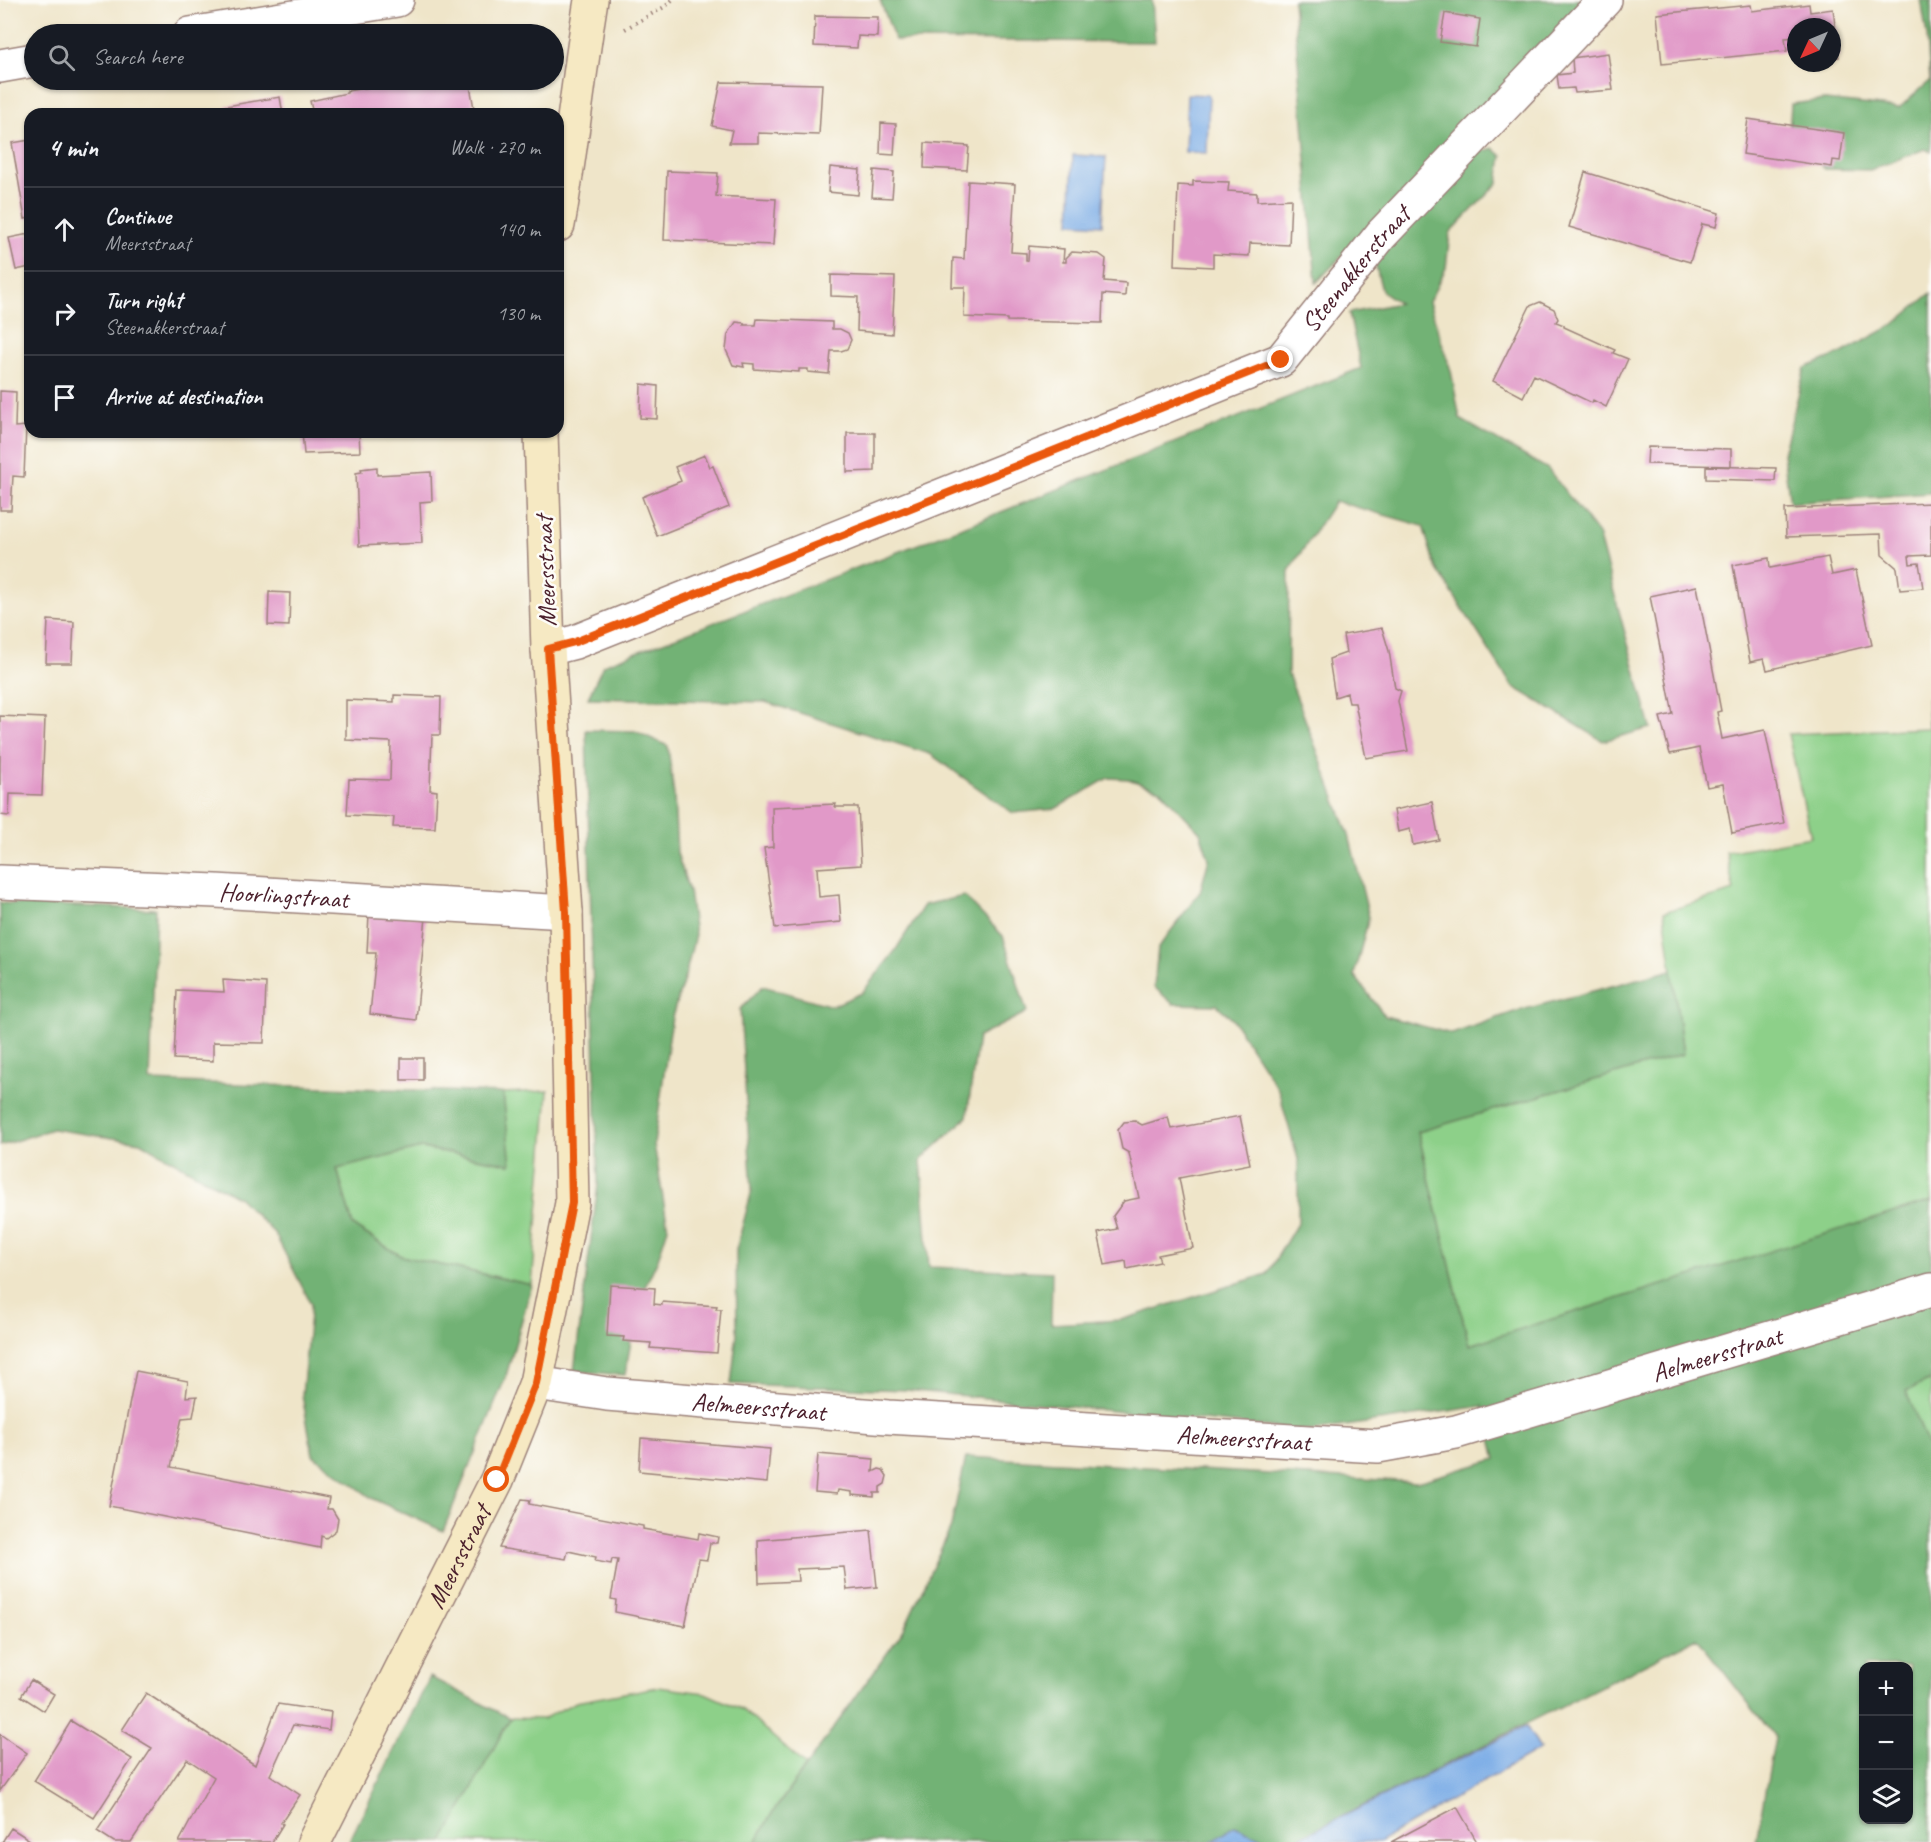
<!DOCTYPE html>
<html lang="en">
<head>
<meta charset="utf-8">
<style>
	:root { --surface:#171b24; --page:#242831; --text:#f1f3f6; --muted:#9ea1a6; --line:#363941 }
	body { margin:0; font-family:Caveat,sans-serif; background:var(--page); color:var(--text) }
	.controls { position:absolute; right:18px; bottom:18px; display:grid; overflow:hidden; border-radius:12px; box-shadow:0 2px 4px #0004 }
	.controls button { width:54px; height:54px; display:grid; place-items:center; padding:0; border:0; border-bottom:2px solid var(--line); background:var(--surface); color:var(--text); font:30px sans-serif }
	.compass { position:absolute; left:1787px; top:18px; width:54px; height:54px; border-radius:50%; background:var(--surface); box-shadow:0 2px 4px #0004; rotate:226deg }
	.stop { position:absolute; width:18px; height:18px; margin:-14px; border:4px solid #ea580c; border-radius:50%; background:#fff }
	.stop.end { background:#ea580c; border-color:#fff; box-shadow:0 2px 6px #0008 }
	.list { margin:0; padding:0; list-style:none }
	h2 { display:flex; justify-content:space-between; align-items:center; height:78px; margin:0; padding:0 24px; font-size:26px }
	h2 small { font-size:20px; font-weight:400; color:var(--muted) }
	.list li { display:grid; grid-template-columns:39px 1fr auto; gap:18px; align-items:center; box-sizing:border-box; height:84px; padding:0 24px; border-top:2px solid var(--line) }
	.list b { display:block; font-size:22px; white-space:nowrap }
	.list p { margin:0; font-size:20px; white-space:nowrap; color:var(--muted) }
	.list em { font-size:20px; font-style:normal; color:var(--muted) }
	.icon { flex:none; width:33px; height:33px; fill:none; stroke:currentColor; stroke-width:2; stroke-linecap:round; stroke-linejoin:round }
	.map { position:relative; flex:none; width:1931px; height:1842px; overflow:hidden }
	.search { position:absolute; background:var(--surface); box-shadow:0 2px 4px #0004; left:24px; top:24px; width:540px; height:66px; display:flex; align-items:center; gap:15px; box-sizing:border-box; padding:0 21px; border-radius:33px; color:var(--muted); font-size:22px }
	.panel { position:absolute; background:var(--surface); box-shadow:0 2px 4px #0004; left:24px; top:108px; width:540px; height:330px; border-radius:18px }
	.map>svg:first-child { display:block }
</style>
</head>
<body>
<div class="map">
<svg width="1931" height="1842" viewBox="0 0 1931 1842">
	<rect width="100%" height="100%" fill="#fdfcf7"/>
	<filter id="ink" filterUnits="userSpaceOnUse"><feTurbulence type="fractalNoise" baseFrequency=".0167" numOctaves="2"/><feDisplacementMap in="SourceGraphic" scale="12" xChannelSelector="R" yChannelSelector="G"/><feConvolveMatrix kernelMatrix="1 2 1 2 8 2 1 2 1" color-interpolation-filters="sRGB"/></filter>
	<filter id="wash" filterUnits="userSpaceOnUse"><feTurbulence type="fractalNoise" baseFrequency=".008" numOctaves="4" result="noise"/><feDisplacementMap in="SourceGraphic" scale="24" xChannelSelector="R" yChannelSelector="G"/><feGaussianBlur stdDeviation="1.35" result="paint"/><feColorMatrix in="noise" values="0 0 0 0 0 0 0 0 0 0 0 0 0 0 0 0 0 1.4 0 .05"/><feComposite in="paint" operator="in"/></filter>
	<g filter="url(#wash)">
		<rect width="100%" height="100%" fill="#efe5c9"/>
		<path fill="#8dd089" stroke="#6c785a" stroke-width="1.5" d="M1927,699h4v509l-462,137 -51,-213 265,-78 -19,-142 70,-21 -8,-39 85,-15 -23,-103 140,-6z
			M548,1091l-16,194 -131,-29 -48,-30 -16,-57 84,-21 89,16 -7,-71z
			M1931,1380v73l-26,-62z
			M657,1687l48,6 38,17 63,56 -35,49 -15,27h-313l67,-124 33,1 33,-17z"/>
		<path fill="#72b275" stroke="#5e6850" stroke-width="1.5" fill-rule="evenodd" d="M880,0h272l3,42 -260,-2z
			M1293,0h294l-122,157 28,-9 9,8 -4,27 -48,50 -4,35 -17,34 22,69 9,48 88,50 50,65 53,194 -48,13 -91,-55 -77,-120 -12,-40 -88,-25 -46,70 -1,103 61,161 20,82 -15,58 31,41 67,18 62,-22 158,-42 11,84 -265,78 51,213 462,-144v179l-25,11 25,62v389h-175l19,-105 -78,-99 -406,204h-21l-35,-16 -23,16h-456l15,-27 132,-184 48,-104 15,-70 451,25 79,-23 -13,-53 -172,25 -405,-41 -175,-6 6,-51 -1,-83 16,-60 -12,-181 23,-23 69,20 30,-13 33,-42 29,-46 40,-9 39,40 24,76 -49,25 -11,80 -46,43 8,107 123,5 -1,52 70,-4 146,-46 31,-52v-63l-20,-70 -45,-69 -16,-15 -44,-1 -19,-17 4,-39 42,-56 9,-33 -9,-27 -40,-42 -32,-11 -20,-1 -53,31 -42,4 -83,-59 -165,-52 -177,-4 15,-33 378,-145 380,-152 -12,-55 50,-10 -17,-12 -15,-61 -51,53zM1864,1666h44v154h-44z
			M1921,0h10v152l-6,-3 -55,21 -45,-1 -36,-35 2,-30 34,-4 74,8 31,-27 -3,-45z
			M1931,293v200l-141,10 -7,-49 22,-86 37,-15 51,-28z
			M586,730l49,1 33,15 6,50 3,57 12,38 6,44 -9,38 -14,44 -18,127 14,84 -10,31 -20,43 -13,73 -51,-4 24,-187z
			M0,903l156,6 -6,172 353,12 8,71 -90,-16 -84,21 16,57 48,30 131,29 -26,91 -63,155 -70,-32 -60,-44 -11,-60 9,-91 -36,-70 -36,-36 -99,-56 -88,-13 -52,17z
			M430,1677l80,41 -67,124h-94z"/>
		<path fill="#7aace6" stroke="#626688" stroke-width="1.5" d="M1187,94l22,1 -2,58 -22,-1z
			M1073,155l33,2 -4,68 -32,-2z
			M1526,1726l14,23 -161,93h-88z
			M1235,1826l35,16h-58z"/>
		<g id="blocks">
			<path fill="#e199c8" d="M1809,4l1,8 23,-3 6,48 -7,1v-31h-36v10l-11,1 2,13 -125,13 -5,-50 94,-9 1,6z
				M1445,13l35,6 -4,28 -36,-5z
				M815,16l63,1 -1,20 -19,-1 -1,12 -43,-2z
				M1608,53l5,37 -38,3 -1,-5 -15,1 -2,-14 16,-2 -1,-15z
				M412,80h57l6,34h-162l-3,-13 37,-8v-2z
				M721,82l101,2 -3,51 -61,-2v10h-29l3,-13 -20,-4z
				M280,97l3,17h-56l-1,-8z
				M1748,119l96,14 -4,28 -7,-1 -1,7 -89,-13z
				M881,123l15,1 -2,31 -14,-1z
				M30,140v78l-5,1 -13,-76z
				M925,143l44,3 -2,24 -43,-2z
				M830,167l30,3 -2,25 -30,-3z
				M874,170l20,2 -2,26 -20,-1z
				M667,171l51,2 -2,23 60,3 -3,46 -109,-5z
				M1585,172l134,41 -3,14 -14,-3 -12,38 -121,-35z
				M968,181l47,3 -4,68 15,1v8h2l1,-15 35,3 -1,13h3v-4l6,-6 27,2 7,5 -2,22 22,2 -1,13 -22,-2 -1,29 -95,-2v-2l-43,-2 1,-30h-13l1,-29 11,1z
				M1193,181l36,1 -1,9 29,2v8l34,-2 -2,46 -39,-2 -1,13 -36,-2v13l-38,-2 3,-80 15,1z
				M29,234l1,33 -14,3 -7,-32z
				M831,275l64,2 -3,57 -35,-3 1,-34 -27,-1z
				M1540,302l14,7 4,10 -2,3 8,3v2l51,23 -2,3 15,6 -22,48 -13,-7 -1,3 -58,-28 -11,22 -30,-16 37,-75z
				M757,319l75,3v7h8l8,4 3,7 -4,9 -6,2h-10l-2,23 -21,-2v-3h-9v3l-45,-3v-5l-11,-1 1,4 -11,-2 -7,-15 2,-16 8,-12 8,1v2h12z
				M641,384l17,2 -1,33 -17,-1z
				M0,391l16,1 -1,35 11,-1 -2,51 -11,-1 -2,34h-11z
				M302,432h57l1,20 -56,2z
				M847,433h28v38l-28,1z
				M1648,447l83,2v17l-84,-2z
				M705,455l5,12 3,-1 16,41 -72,29 -15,-39 39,-16 -6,-14z
				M1706,466l70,2 -1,13 -69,-2z
				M377,467v8l54,-3 1,29 -12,1 2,41 -63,3 -3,-73 6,-1 -1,-3z
				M1931,503v52l-22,1 1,8 9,-1 4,25 -23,2 -3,-22 -15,-13 -1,-21 -95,3 -1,-28z
				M1828,557l4,18 24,-5 16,75 -105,25 -3,-11 -14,3 -17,-97 36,-7 1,10z
				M1697,586l24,125 -4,1 5,27 43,-9 19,93 -52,10 -9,-49 -16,3 -8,-39 -29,6 -10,-37 13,-3 -23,-118z
				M269,592l21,1 -1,33 -21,-1z
				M48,620l26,2 -2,41h-26z
				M1382,628l7,23 6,37 6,3 -3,10 10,50 -42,7 -11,-55h-6l-2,-10 -12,4 -6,-38 17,-6 -3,-18z
				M394,695l47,2 -1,38h-8l-2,55 7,1 -2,37 -42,-1 1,-10 -47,-2 2,-36 41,1 1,-38 -45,-2v-40l48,2z
				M0,716l45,2 -3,77 -32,-1 -1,22 -9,-1z
				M1432,802l7,38 -26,5 -3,-16 -12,3 -4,-22z
				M836,804l-1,3h23l3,58 -44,3 2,29 20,-2 2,27 -66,6 -11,-80 9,-1 -1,-40z
				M369,914l57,3 -10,103 -46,-6 6,-61h-9z
				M223,980l43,3 -2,60 -51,-1v19l-39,-2 3,-69 47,2z
				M401,1058h22v22h-22z
				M1240,1116l10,48 -71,14 14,70 -35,7 2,7 -33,7 -1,-8 -21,4 -7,-32 19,-4 -4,-13 11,-15 15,-3 -10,-45 -7,-4 -4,-19 6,-8 11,-1 7,4 26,-8 3,12z
				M610,1285l45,3 -1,16 8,1v-3l55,4 -1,3h5l-4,44 -67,-5 1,-5 -28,-2 1,-4 -17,-1z
				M136,1371l52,10 -2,16 11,-1 -4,21 -11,1 -11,49 158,31 -2,11h5l6,10 -2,11 -10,8 -5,-2 -1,12 -211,-42z
				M641,1438l129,11 -3,34 -128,-12z
				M818,1454l56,5 -1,13 6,-3 4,1 4,6 -2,8 -5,3v6h-6v4l-22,-2v-3l-14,-2 -1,4 -22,-2z
				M522,1499l8,1 -1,4 114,22v3l55,10 1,-6 19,4 -1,6h-7l-3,17 -8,-1 -14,67 -70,-14 1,-12 -5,-1 7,-39 -6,-1 -1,5 -16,-3 1,-4 -28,-6 -2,8 -67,-11z
				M871,1530l6,57 -30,3 -3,-23 -47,2 1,12 -39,2 -1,-43z
				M31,1680l23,14 -10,17 -23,-15z
				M146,1693l109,72 23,-61 53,8 -2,18 -36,-5 -23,50 30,20 -19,28 2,1 -11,18h-93l35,-65 -27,-18 -56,83h-17l-17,-11 55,-83 -30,-18z
				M71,1721l61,38 -38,59 -60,-37z
				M0,1734l27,19 -27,38z
				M1457,1807l20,35h-86z
				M11,1828l22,14h-31z"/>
		</g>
	</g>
	<g filter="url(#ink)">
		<use href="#blocks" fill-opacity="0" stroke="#9c827a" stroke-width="1.5"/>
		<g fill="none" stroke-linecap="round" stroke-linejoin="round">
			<g stroke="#9c827a" stroke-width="36">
				<g id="minor">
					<path d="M190,34l207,-34"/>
					<path d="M0,66l34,-6"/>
					<path id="s1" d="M548,649l27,-7 706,-282 100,-125 224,-235"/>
					<path id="s2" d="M0,882l216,9 350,21"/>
				</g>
			</g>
			<g stroke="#9c827a" stroke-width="36">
				<g id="tertiary">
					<path id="s3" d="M536,1383l71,11 281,23 490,29 78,-14 475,-142"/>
				</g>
			</g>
			<g stroke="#9c827a" stroke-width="36">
				<g id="secondary">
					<path d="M558,225c13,-74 21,-150 33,-225"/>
					<path id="s4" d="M314,1842l183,-362 39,-97 36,-180 -6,-291 -18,-263 -7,-217"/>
				</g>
			</g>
			<path stroke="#9c827a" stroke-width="4" stroke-dasharray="1.5 4.5" stroke-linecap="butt" d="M625,29l41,-23 6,-6"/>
			<use href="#minor" stroke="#fff" stroke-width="33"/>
			<use href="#tertiary" stroke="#fff" stroke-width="33"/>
			<use href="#secondary" stroke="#f6e9c3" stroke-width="33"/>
		</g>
	</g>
	<g fill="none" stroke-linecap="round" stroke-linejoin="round" filter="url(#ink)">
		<path stroke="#ea580c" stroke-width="8" d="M497,1480l39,-97 36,-180 -6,-291 -18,-263 27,-7 706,-282"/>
	</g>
	<g text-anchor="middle" stroke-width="5" stroke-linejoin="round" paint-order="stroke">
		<g font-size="26" fill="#4a1f2b" stroke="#fdfcf7">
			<text dy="9" stroke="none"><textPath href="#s1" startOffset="906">Steenakkerstraat</textPath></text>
			<text transform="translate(545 571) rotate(-92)" y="9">Meersstraat</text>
			<text dy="9" stroke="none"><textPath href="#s2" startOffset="284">Hoorlingstraat</textPath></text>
			<text dy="9" stroke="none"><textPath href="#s3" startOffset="1196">Aelmeersstraat</textPath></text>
			<text dy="9" stroke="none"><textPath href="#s3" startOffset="224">Aelmeersstraat</textPath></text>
			<text dy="9" stroke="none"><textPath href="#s3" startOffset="710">Aelmeersstraat</textPath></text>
			<text dy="9" stroke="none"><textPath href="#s4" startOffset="320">Meersstraat</textPath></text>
		</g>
	</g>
</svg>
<div class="controls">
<button>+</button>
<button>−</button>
<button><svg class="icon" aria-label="layers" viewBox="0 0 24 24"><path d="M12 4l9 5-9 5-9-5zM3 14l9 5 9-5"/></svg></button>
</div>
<svg class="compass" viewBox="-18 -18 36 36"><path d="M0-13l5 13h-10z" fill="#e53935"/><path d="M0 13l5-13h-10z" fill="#9ea1a6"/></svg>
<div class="stop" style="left:497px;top:1480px"></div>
<div class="stop end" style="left:1281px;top:360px"></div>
<div class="search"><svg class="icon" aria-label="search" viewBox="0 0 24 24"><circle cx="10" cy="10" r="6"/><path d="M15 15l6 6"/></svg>Search here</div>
<section class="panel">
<h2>4 min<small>Walk · 270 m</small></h2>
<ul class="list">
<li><svg class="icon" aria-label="ahead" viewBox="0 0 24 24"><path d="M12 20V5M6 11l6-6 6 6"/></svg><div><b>Continue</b><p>Meersstraat</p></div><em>140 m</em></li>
<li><svg class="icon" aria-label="right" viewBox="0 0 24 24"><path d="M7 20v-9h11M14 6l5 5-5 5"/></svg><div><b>Turn right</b><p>Steenakkerstraat</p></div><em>130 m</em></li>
<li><svg class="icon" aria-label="arrive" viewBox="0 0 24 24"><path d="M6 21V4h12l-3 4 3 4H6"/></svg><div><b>Arrive at destination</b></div></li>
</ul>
</section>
</div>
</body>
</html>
